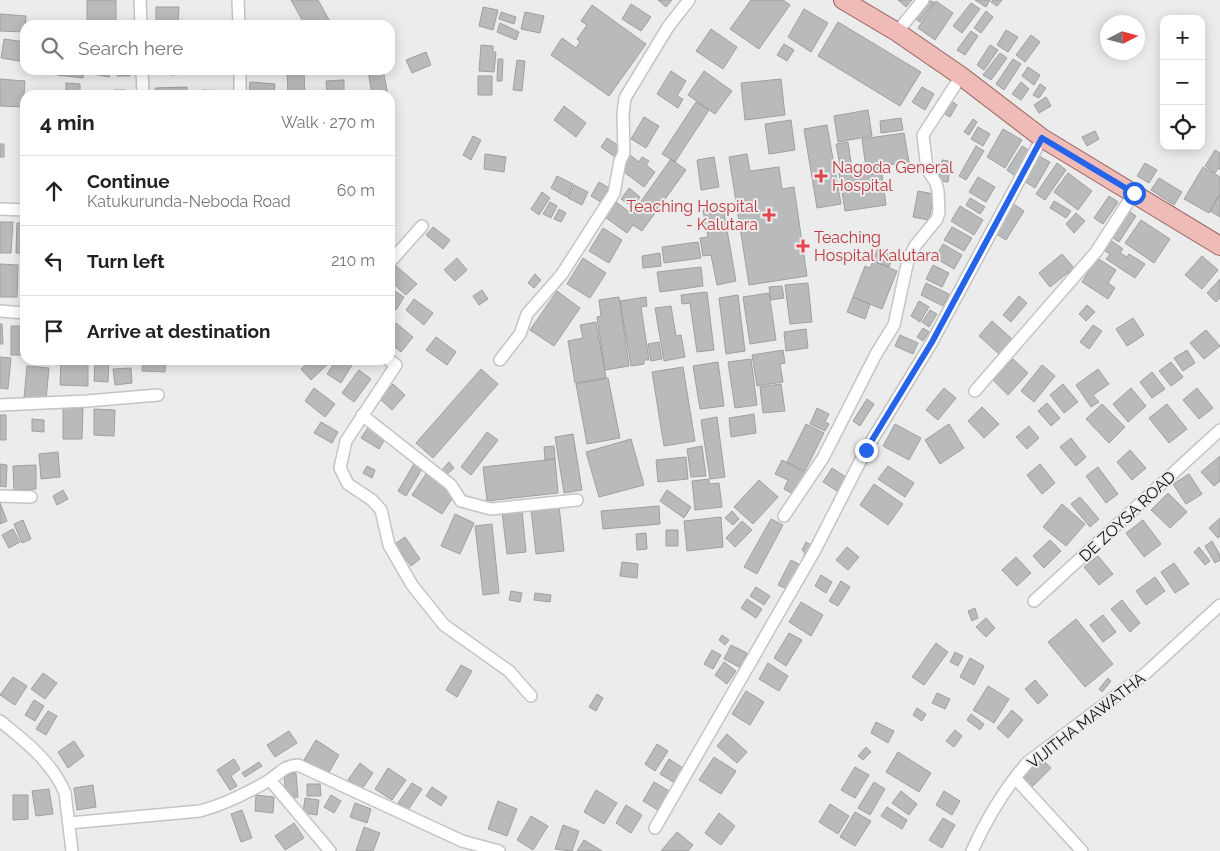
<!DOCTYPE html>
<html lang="en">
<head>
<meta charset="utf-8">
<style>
	:root { --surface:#fff; --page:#f6f6f6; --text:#222; --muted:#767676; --line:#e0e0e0 }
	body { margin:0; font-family:Raleway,sans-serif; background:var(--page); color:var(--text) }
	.controls { position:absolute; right:15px; top:15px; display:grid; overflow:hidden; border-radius:10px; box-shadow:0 2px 12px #0003 }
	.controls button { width:45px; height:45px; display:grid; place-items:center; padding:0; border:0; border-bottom:1px solid var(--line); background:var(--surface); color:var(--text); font:25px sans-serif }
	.compass { position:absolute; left:1100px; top:15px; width:45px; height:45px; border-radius:50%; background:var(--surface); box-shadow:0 2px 12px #0003; rotate:84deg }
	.stop { position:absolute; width:15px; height:15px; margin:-11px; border:4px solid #2563eb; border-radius:50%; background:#fff }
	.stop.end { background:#2563eb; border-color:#fff; box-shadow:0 1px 5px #0008 }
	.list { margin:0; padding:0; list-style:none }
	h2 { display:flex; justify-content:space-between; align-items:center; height:65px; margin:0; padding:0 20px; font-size:21px }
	h2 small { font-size:16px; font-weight:400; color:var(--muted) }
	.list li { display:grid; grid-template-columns:32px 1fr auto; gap:15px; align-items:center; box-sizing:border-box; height:70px; padding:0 20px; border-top:1px solid var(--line) }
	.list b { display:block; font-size:19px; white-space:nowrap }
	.list p { margin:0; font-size:16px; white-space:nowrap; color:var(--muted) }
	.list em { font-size:16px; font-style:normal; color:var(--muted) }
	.icon { flex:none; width:28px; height:28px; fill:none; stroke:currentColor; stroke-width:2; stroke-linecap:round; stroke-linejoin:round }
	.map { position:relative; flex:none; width:1220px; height:851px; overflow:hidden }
	.search { position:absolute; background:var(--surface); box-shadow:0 2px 12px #0003; left:20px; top:20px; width:375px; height:55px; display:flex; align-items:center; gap:12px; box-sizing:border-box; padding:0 18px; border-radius:15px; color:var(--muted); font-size:19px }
	.panel { position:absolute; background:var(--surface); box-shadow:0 2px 12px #0003; left:20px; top:90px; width:375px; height:275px; border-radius:15px }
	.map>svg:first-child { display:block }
</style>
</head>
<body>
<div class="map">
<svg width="1220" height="851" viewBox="0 0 1220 851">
	<rect width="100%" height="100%" fill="#ececed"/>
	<path fill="#b9babb" stroke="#9fa0a1" d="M87,0h29v25h-29z
		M291,0h27l14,25h-27z
		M658,0h14l-6,7z
		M751,0h32l7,5 -31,44 -29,-20z
		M898,0h14l-6,7z
		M927,0l7,2 -14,20 -6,-4z
		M975,0h15l-4,7z
		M993,0h9l-5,6 -6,-4z
		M936,1l17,12 -18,27 -17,-12z
		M971,3l9,6 -18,24 -9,-7z
		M631,4l20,13 -10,14 -19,-12z
		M592,5l54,39 -37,52 -58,-41 11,-17 14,10 4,-6 -3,-3 10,-14 -6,-4z
		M156,7h23l-1,18h-22z
		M483,7l15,3 -5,20 -14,-4z
		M804,9l24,14 -17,29 -23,-15z
		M986,11l7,6 -12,16 -7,-5z
		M501,12l15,5 -2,7 -15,-5z
		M525,12l19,4 -4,17 -19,-4z
		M0,14l26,2 -1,16 -25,-1z
		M221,21l1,4h-21z
		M838,22l83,50 -21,34 -82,-50z
		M500,23l19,9 -3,8 -19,-8z
		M711,29l26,18 -14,22 -27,-18z
		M1006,30l12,7 -10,15 -11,-7z
		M971,31l7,5 -13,19 -8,-5z
		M1031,35l9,7 -15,20 -9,-7z
		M4,39l21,3v20l-24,-4z
		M784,44l10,6 -7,11 -10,-6z
		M481,45l12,1v6h3l-2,20 -15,-1z
		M990,45l8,5 -14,20 -7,-5z
		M426,52l5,13 -19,8 -6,-13z
		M1000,53l7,5 -16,22 -8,-5z
		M498,59h5l-1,22h-5z
		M1013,59l8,5 -17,26 -8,-6z
		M517,60l8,1 -3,30 -9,-1z
		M1028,67l12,8 -6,10 -12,-9z
		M39,70h18v3h-18z
		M57,70h27l-1,8 -26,-3z
		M93,70h18l-2,7 -17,-3z
		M117,70h14l-1,6h-13z
		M171,70h15v4l-15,1z
		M368,70h15l5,25h-16z
		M671,71l15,10 -9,15 6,3 -5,9 -21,-14z
		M704,71l28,20 -17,23 -27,-19z
		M304,72l1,23h-17l-1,-22z
		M478,76h14v19h-14z
		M0,79l25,2 -2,26 -23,-1z
		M781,79l4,36 -40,5 -4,-37z
		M344,80v15h-17l-1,-14z
		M250,82l25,2 -1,11h-25z
		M1021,82l8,7 -8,11 -9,-6z
		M66,83l14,1v11h-14z
		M1040,84l6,4 -7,10 -6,-3z
		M187,87v8h-31l-1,-7z
		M922,87l12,7 -9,16 -13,-8z
		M114,90h11v5h-11z
		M202,90l29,1v4h-29z
		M1046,97l5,9 -12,7 -5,-8z
		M950,100l7,5 -7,12 -7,-4z
		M696,102l13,8 -34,52 -13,-8z
		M564,106l22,17 -10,14 -22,-17z
		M868,110l4,26 -34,6 -4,-26z
		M644,117l15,9 -13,22 -15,-9z
		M901,118l2,12 -22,3 -1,-12z
		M973,119l4,3 -8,13 -5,-3z
		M791,120l4,30 -26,4 -4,-30z
		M827,125l14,79 -24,4 -13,-79z
		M978,127l12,7 -7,12 -12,-7z
		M1003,129l19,11 -17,28 -18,-11z
		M1095,131l4,8 -12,7 -5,-9z
		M904,133l5,29 -43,6 -4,-29z
		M473,136l8,4 -10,20 -8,-5z
		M607,138l14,9 -6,10 -14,-10z
		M848,142l4,27 -11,2 -5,-27z
		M0,144h4v13h-4z
		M976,146l8,5 -18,29 -7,-4z
		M1022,146l8,5 -15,25 -8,-6z
		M1215,150l5,3v17l-2,-2 -3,5 -10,-7z
		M485,154l21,3 -2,15 -20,-3z
		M747,154l3,17 29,-4 3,22 12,-2 13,89 -58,9 -20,-128z
		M630,155l9,7 3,-5 7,4 -3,4 9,7 -11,15 -24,-18z
		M1039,156l11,6 -15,26 -11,-7z
		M714,157l5,30 -18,3 -4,-30z
		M671,159l15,11 -44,61 -9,-6 -6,8 -22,-16 11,-15 16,12z
		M942,160l9,1 -3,21 -9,-1z
		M1057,163l9,7 -21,30 -9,-6z
		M1145,163l12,7 -8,13 -12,-7z
		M881,167l5,38 -41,6 -6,-38z
		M1203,167l17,10v17l-11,19 -25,-14z
		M1068,173l24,18 -14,19 -24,-18z
		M557,176l16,8 -6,13 -16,-9z
		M978,177l17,10 -9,15 -17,-10z
		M1159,178l23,14 -8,13 -23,-15z
		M599,182l10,6 -8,14 -10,-6z
		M574,185l14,7 -6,13 -14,-7z
		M629,188l11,9 -7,10 -12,-8z
		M918,191l16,3 -5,26 -16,-3z
		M542,192l8,6 -11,17 -8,-6z
		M1220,194v23l-10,-6z
		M1109,196l9,6 -15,22 -9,-6z
		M970,198l15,9 -5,7 -14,-9z
		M1054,201l17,10 -5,7 -16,-10z
		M550,202l7,4 -6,12 -8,-4z
		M1012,203l12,8 -18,29 -13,-8z
		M960,206l23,14 -9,15 -23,-14z
		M723,207l13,74 -19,4 -6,-30 -8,1 -3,-18 8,-1 -5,-27z
		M559,209l7,4 -5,9 -7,-3z
		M1127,210l9,6 -17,26 -9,-6z
		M1076,213l9,8 -11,12 -8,-9z
		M1141,220l29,19 -16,24 -29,-20z
		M0,222h13l-2,31h-11z
		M17,223h8v30h-9z
		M433,227l17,13 -7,9 -17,-14z
		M952,227l20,11 -8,13 -20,-11z
		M603,228l19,12 -13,23 -20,-12z
		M1109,239l14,10 -3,4 7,4 2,-3 16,10 -10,14 -29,-19 4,-5 -8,-5z
		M698,242l3,16 -37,5 -2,-16z
		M943,244l19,11 -8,14 -19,-11z
		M878,248l16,6 -5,13 -16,-6z
		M660,253l1,13 -18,2 -1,-12z
		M1062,254l12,14 -24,19 -11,-14z
		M1202,256l16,14 -16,19 -17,-14z
		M457,258l10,12 -12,11 -11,-11z
		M583,258l23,15 -16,25 -23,-14z
		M1097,258l19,12 -8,13 7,5 -7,11 -26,-17z
		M873,261l24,10 -15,38 -29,-12 12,-31 5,2z
		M0,264l18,1 -1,32h-17z
		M395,265l22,19 -11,11 -16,-14v-11z
		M933,265l16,8 -7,14 -16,-8z
		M701,267l2,19 -43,6 -3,-20z
		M535,274l6,6 -7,8 -6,-5z
		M1220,279v19l-4,4 -9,-9z
		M808,283l4,39 -22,2 -5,-39z
		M926,283l23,11 -6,12 -22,-11z
		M782,286l2,12 -13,2 -2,-13z
		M390,288l14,9 -8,13 -6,-5z
		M482,290l6,9 -9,6 -6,-9z
		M557,291l23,17 -26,38 -24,-16z
		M707,292l7,58 -17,2 -7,-49 -8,1 -1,-9z
		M769,293l7,47 -26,4 -7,-47z
		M738,295l7,56 -19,3 -7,-56z
		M1019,296l8,7 -16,19 -8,-7z
		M619,297l10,69 -24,4 -8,-53 4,-1 -2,-16z
		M646,297l1,9 -6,1 8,53h-5v4l-13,2 -11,-65z
		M853,297l17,7 -5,15 -18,-7z
		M414,299l19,14 -9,12 -18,-15z
		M919,301l10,6 -9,15 -9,-6z
		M1087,305l8,7 -9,9 -7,-7z
		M671,306l5,30 5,-1 4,22 -21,4 -9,-53z
		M930,310l7,4 -8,13 -7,-5z
		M1133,318l11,17 -17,11 -11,-17z
		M992,321l20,18 -13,15 -20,-18z
		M596,322l10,56 -31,5 -7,-42 15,-3 -3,-13z
		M396,323l17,14 -12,15 -11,-9v-12z
		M0,324h2l1,20h-3z
		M1093,325l9,6 -13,18 -9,-7z
		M11,326h11v29h-11z
		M923,328l6,4 -6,9 -6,-4z
		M806,329l2,19 -22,3 -2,-19z
		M1206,330l14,16 -16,13 -14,-16z
		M900,335l18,8 -5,11 -18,-8z
		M436,337l20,15 -9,13 -21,-15z
		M659,342l3,17 -11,2 -3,-17z
		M783,350l2,13 -5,1 3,18 -26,4 -5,-31z
		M1187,350l8,13 -12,8 -9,-13z
		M0,357l11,1 -3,31 -8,-1z
		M751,359l6,46 -22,3 -7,-46z
		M1013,359l15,14 -20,22 -15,-15z
		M143,360h23l-1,12 -23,-1z
		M311,360h21l-21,20 -10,-11z
		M336,360h19l-14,23 -14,-9z
		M61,361l27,1v24l-28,-1z
		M95,362h14l-1,20 -14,-1z
		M718,362l6,44 -24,3 -7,-43z
		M1171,362l12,15 -12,9 -12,-15z
		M1042,365l13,11 -21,26 -13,-11z
		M27,366l22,2 -3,32 -22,-2z
		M683,367l12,74 -31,5 -12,-74z
		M131,368l1,15 -17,2 -2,-16z
		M481,369l17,15 -65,74 -17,-15z
		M1098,369l11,15 -16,11 6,7 -8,5 -15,-22z
		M359,370l12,9 -17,23 -12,-9z
		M1152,372l13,17 -13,9 -12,-16z
		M608,378l12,60 -33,6 -11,-60z
		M393,384l12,11 -13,15 -12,-11z
		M781,384l4,27 -22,2 -3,-26z
		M1063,384l15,18 -14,11 -14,-18z
		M314,388l21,16 -10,13 -20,-16z
		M944,388l12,10 -18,22 -12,-10z
		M1131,388l15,18 -18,16 -15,-18z
		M1197,388l16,20 -14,11 -16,-19z
		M867,399l7,5 -14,22 -7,-5z
		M1047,403l13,15 -9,8 -13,-15z
		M1102,404l23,23 -16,16 -23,-24z
		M1167,404l20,25 -18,14 -20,-25z
		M982,407l17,17 -15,14 -16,-17z
		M63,408h20l-1,31h-19z
		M817,408l12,6 -4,8 4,2 -4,7 -15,-7z
		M94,409l21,1 -1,26 -20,-1z
		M754,414l2,19 -25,4 -2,-19z
		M0,415h6v25h-6z
		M717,417l8,60 -15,2 -9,-59z
		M32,419l12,1v12l-12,-1z
		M321,422l17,10 -6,11 -18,-10z
		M806,424l18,9 -19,38 -18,-9z
		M895,424l26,14 -12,22 -26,-14z
		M949,424l15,24 -24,16 -15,-24z
		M369,426l17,11 -7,12 -18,-11z
		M1029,426l10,12 -12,11 -11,-12z
		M487,432l11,8 -27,35 -10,-8z
		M573,434l9,56 -18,3 -9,-56z
		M1071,438l15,19 -10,9 -16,-19z
		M631,439l13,46 -45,12 -13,-45z
		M554,446l1,13 -10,1 -1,-13z
		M702,446l4,30 -15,1 -4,-28z
		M1130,450l16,18 -14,12 -15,-18z
		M58,452l2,25 -19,2 -2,-25z
		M1220,456v25l-6,5 -13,-14z
		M686,457l2,22 -30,3 -2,-22z
		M555,459l3,34 -71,8 -4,-34z
		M782,460l24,13 -11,22 -11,-6 4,-9 -13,-6z
		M449,462l5,6 -9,8 -5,-4z
		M0,464l7,1 -1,22 -6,-1z
		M414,464l8,5 -16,27 -8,-5z
		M1040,464l15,19 -13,11 -15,-19z
		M36,465v24l-22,1 -1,-24z
		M367,466l8,4 -3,8 -9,-5z
		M888,466l26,17 -9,14 -27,-18z
		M1098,467l20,27 -12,9 -20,-27z
		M832,468l14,9 -9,14 -14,-9z
		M426,474l29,20 -13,20 -30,-19z
		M1189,474l13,20 -16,10 -13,-20z
		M709,479v5l10,-1 3,24 -27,3 -3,-29z
		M759,480l19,17 -25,27 -19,-17z
		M874,484l29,20 -15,21 -28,-20z
		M63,490l5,9 -11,6 -4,-9z
		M667,490l24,17 -7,11 -24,-17z
		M1168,493l19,19 -17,16 -19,-18z
		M1080,497l19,22 -9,8 -19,-23z
		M0,503l7,18 -7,3z
		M1062,504l23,20 -19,22 -23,-19z
		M559,506l5,45 -28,3 -5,-45z
		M659,506l1,18 -57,5 -2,-18z
		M522,510l4,42 -19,2 -5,-42z
		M732,511l7,8 -6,6 -8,-7z
		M455,514l19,9 -14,31 -19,-8z
		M721,517l2,30 -36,4 -3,-30z
		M1220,518v18l-2,2 -9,-10z
		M771,519l12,6 -26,49 -13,-7z
		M23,520l8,19 -9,4 -8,-19z
		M1143,520l18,24 -17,13 -18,-24z
		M742,521l10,9 -17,17 -9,-9z
		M492,524l7,69 -16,2 -8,-69z
		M13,529l7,13 -11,6 -7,-13z
		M666,530h12v16h-12z
		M646,533l1,16 -10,1 -1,-16z
		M405,537l15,22 -9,7 -16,-22z
		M1050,540l11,11 -17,17 -11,-12z
		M1212,541l8,14v5l-5,3 -10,-17z
		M806,542l9,5 -6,10 -6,1 2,-5 -3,-3z
		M847,547l12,10 -11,13 -12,-10z
		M1199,547l11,14 -5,4 -11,-13z
		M1098,556l15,18 -14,11 -15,-18z
		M1016,557l15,16 -14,13 -15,-16z
		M791,560l11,6 -13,24 -11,-5z
		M622,562l16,2 -1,14 -17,-2z
		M1174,563l15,21 -14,9 -14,-21z
		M821,575l11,7 -6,11 -11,-7z
		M1155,577l10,14 -19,14 -10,-14z
		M841,581l9,6 -12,19 -9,-5z
		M756,587l14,9 -6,9 -14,-9z
		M511,591l11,2 -2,9 -11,-2z
		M535,593l16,2 -1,7 -16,-2z
		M747,599l15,10 -6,9 -15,-10z
		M1122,600l18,23 -10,9 -19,-23z
		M801,602l22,13 -12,21 -22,-14z
		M975,608l3,10 -6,3 -4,-10z
		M1103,615l13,17 -13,10 -13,-17z
		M986,618l9,10 -9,9 -10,-10z
		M1076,619l37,45 -28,23 -37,-45z
		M789,633l13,7 -16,26 -12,-8z
		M722,635l7,5 -4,5 -6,-5z
		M936,643l12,9 -24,33 -12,-8z
		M731,645l16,8 -8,14 -15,-8z
		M712,650l9,5 -8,14 -9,-5z
		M955,652l8,4 -5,10 -8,-4z
		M970,658l14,8 -10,19 -14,-8z
		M724,662l12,9 -9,13 -12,-9z
		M768,663l20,13 -9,15 -20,-12z
		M461,665l11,6 -15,26 -11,-7z
		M43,673l14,10 -12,16 -14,-10z
		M13,677l14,9 -12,19 -15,-10z
		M1108,678l3,3 -9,11 -3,-3z
		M1035,680l13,15 -10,9 -13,-15z
		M988,686l21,13 -15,24 -21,-13z
		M746,691l18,11 -14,23 -18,-11z
		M937,693l13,6 -5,10 -13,-6z
		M597,694l6,4 -7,13 -7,-4z
		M34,700l10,6 -9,15 -10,-6z
		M917,708l9,6 -4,7 -9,-6z
		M1012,710l11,10 -15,18 -11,-10z
		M48,711l9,5 -11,19 -10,-6z
		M971,714l13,10 -4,6 -13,-10z
		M876,722l18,9 -6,12 -17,-10z
		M955,730l7,6 -8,11 -8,-6z
		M289,731l8,12 -22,14 -8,-12z
		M727,734l20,18 -10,11 -20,-17z
		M316,740l23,15 -11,19 -24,-14z
		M74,741l10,15 -16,12 -10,-16z
		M657,744l11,7 -13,20 -10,-7z
		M866,747l5,5 -8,8 -5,-4z
		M898,752l33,21 -12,19 -33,-20z
		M1038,755l13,13 -19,19 -13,-13z
		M714,757l22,14 -15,23 -22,-14z
		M234,759l6,10 -9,7 6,10 -7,4 -13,-20z
		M669,759l14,9 -8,15 -15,-9z
		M259,762l3,4 -17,11 -3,-4z
		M360,763l13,10 -11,16 -14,-9z
		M855,767l14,8 -14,23 -14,-8z
		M388,768l18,12 -14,20 -17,-11z
		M296,773l2,24 -12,1 -2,-24z
		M654,782l15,9 -11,19 -15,-9z
		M874,782l11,7 -15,26 -12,-7z
		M412,783l10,6 -14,21 -10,-7z
		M307,784h13l1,12h-14z
		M93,785l3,22 -19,3 -3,-22z
		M432,787l15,10 -6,9 -15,-10z
		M49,789l4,25 -17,2 -4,-25z
		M596,790l21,13 -13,21 -20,-12z
		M901,791l16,13 -8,11 -17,-12z
		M944,791l16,10 -8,14 -16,-10z
		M13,795h15v24l-15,1z
		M256,795l18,2 -1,16 -18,-2z
		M331,795l10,6 -7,12 -10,-6z
		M305,798l14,2 -2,15 -14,-2z
		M498,801l19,8 -10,27 -19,-7z
		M355,803l16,6 -4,14 -17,-6z
		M830,804l19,12 -11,18 -19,-12z
		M626,805l16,10 -11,18 -15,-10z
		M887,807l20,13 -5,9 -21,-13z
		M242,810l10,28 -11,4 -10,-28z
		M855,812l16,9 -16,25 -15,-9z
		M719,813l16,13 -14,19 -16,-12z
		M531,816l17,10 -15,24 -16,-10z
		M943,818l12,7 -13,23 -13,-8z
		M294,823l10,15 -19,12 -10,-14z
		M563,825l16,6 -7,20 -17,-2z
		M364,827l16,6 -7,18h-17z
		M677,832l16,13 -5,6h-27z
		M584,840l18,11h-25z"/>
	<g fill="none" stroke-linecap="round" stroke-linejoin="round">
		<g stroke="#c3c4c5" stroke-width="14">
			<path id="street" d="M140,0l1,25
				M238,0l1,25
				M897,32l26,-32
				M142,70l1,25
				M240,70v25
				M0,209l25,1
				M390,262l32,-36
				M0,311l25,2
				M389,360l7,5 -50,76 -6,27 8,16 24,16 9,10 8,35 23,40 32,40 65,46 22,25
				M500,360l20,-26 7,-20 35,-40 52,-81 6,-32 4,-8 -1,-39 2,-16 43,-71 21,-27
				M975,391l121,-139 38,-59
				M0,405l87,-4 71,-6
				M362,415l89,70 10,16 30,8 86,-9
				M0,496l31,1
				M784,516l39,-58 53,-104 18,-29 14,-65 7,-14 22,-27 2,-7 -1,-21 -2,-8 -9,-14 -4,-34 38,-59
				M1034,601l186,-171
				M0,721c25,20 53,42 65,72l7,58
				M1015,778l67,73
				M270,780l60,71
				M69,823l131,-12c23,-6 47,-18 68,-30 12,-7 14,-15 30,-16l164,76 37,10
				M655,828l160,-278 51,-100 66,-108 110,-204
				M972,851c15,-33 32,-62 56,-89l118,-89 74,-68"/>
		</g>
		<g stroke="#99615e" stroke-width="20">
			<path id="primary" d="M843,0l54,32 64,44 81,62 178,108"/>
		</g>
		<use href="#street" stroke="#fff" stroke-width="11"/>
		<use href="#primary" stroke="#eebbb7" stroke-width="18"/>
	</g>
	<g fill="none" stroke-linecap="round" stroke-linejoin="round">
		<path stroke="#2563eb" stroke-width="6" d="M866,450l66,-108 110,-204 92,55"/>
	</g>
	<g fill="#e0444e" stroke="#ececed" stroke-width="2">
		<path d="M818.5 168.5h5v5h5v5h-5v5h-5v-5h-5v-5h5z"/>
		<path d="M766.5 207.5h5v5h5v5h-5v5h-5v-5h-5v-5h5z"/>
		<path d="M800.5 238.5h5v5h5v5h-5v5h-5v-5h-5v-5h5z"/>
	</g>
	<g text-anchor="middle" stroke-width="4" stroke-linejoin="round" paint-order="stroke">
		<g font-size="16" fill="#be3a42" stroke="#ececed" text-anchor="start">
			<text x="832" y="173">Nagoda General<tspan x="832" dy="18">Hospital</tspan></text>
			<text x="758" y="212" text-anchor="end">Teaching Hospital<tspan x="758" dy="18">- Kalutara</tspan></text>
			<text x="814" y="243">Teaching<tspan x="814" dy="18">Hospital Kalutara</tspan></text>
		</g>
		<g font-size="16" fill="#101011" stroke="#ececed">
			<text transform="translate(1127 516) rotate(-43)" y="6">DE ZOYSA ROAD</text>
			<text transform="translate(1086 720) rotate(-38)" y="6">VIJITHA MAWATHA</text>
		</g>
	</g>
</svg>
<div class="controls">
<button>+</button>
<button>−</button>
<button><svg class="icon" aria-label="locate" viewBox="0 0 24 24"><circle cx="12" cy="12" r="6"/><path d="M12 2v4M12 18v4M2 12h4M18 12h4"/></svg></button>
</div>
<svg class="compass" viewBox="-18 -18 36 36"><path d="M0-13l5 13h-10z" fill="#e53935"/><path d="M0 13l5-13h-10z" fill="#767676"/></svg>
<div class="stop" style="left:1134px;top:193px"></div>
<div class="stop end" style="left:866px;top:450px"></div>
<div class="search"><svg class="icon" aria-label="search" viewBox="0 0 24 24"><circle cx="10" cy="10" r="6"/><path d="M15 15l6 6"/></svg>Search here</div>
<section class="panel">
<h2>4 min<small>Walk · 270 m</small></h2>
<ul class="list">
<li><svg class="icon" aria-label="ahead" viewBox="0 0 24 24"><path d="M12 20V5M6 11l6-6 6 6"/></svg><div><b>Continue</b><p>Katukurunda-Neboda Road</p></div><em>60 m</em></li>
<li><svg class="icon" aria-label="left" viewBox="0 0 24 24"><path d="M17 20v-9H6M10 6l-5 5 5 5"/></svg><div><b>Turn left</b></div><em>210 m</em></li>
<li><svg class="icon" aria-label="arrive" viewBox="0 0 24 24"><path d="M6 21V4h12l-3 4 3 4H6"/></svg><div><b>Arrive at destination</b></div></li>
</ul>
</section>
</div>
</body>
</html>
